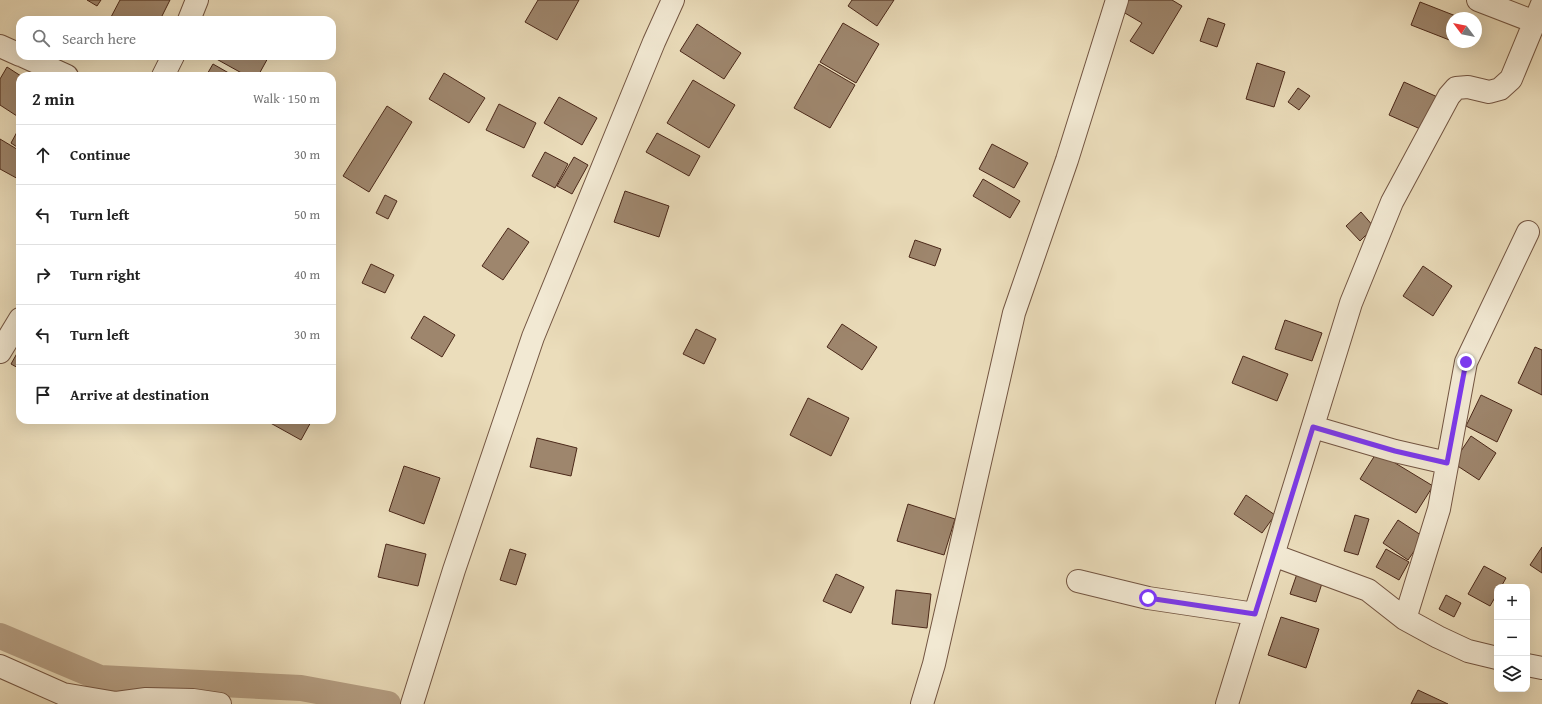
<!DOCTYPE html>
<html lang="en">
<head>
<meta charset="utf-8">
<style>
	:root { --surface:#fff; --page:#f2f2f2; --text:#222; --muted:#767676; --line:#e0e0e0 }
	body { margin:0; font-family:"Gentium Book Plus",serif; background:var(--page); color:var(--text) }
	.controls { position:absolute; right:12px; bottom:12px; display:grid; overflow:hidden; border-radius:8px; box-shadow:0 4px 16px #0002 }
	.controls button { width:36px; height:36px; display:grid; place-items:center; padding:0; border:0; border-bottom:1px solid var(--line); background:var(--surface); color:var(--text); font:20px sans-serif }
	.compass { position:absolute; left:1446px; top:12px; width:36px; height:36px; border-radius:50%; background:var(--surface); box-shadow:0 4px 16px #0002; rotate:302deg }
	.stop { position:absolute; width:12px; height:12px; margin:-9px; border:3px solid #7c3aed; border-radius:50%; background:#fff }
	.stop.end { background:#7c3aed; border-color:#fff; box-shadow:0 1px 4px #0008 }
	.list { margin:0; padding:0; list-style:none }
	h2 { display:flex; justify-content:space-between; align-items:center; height:52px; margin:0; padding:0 16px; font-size:17px }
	h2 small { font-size:13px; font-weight:400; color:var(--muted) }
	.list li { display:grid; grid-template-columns:26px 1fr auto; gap:12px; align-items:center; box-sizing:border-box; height:60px; padding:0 16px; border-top:1px solid var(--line) }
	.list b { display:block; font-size:15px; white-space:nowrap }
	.list em { font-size:13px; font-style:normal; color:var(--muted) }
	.icon { flex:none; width:22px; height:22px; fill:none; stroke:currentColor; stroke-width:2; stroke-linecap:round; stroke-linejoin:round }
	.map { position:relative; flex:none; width:1542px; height:704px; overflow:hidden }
	.search { position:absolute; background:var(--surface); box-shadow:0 4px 16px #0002; left:16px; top:16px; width:320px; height:44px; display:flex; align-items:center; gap:10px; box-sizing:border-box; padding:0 14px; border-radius:12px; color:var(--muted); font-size:15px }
	.panel { position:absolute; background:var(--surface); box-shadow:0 4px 16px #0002; left:16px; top:72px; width:320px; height:352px; border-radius:12px }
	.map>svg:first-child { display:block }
</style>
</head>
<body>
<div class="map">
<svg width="1542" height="704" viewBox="0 0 1542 704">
	<rect width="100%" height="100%" fill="#ebddbb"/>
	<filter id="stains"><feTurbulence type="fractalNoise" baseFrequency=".005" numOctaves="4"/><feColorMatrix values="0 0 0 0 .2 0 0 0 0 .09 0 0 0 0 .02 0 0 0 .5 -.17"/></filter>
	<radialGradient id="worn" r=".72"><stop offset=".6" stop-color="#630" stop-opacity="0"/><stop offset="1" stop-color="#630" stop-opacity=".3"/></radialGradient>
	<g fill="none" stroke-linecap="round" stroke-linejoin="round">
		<path stroke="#b59f84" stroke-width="26" d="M0,636l100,42 201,10 87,16"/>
	</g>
	<path fill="#9e866d" stroke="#4b2819" d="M87,0h14l-4,6z
		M120,0h50l-10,20h-42l-7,-3z
		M538,0h41l-22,40 -32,-18z
		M852,0h42l-17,26 -29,-20z
		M1123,0h49l10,6 -29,48 -23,-13 12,-18 -24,-14z
		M1420,2l41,16h-9v23l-41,-16z
		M1208,18l17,6 -8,23 -17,-6z
		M843,23l36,21 -23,39 -36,-21z
		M697,24l44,29 -17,26 -44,-28z
		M211,56h58l-11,20h-11z
		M1257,63l28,9 -11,35 -28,-8z
		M213,64l21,12h-28z
		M819,64l36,21 -25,43 -36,-20z
		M7,67l14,9 -1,42 -20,-13v-26z
		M444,73l41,25 -16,25 -40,-24z
		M693,80l42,25 -26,43 -42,-25z
		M1404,82l38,17 -15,33 -38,-17z
		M1298,88l12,8 -11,14 -11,-8z
		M559,97l38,21 -15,27 -38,-22z
		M499,104l37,19 -12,25 -38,-18z
		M387,106l25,16 -43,70 -26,-16z
		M17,132l3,2v15l-9,-6z
		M657,133l43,23 -11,20 -43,-24z
		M0,139l20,12v29l-20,-11z
		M992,144l36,19 -14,25 -35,-19z
		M545,152l23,12 -13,24 -23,-12z
		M574,157l14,8 -16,29 -15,-8z
		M983,179l37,22 -10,17 -37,-22z
		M625,191l44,15 -10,31 -45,-15z
		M385,195l12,6 -9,18 -12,-6z
		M1361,212l13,15 -14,14 -14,-15z
		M508,228l21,14 -26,38 -21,-14z
		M915,240l26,9 -6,17 -26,-9z
		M371,264l23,11 -9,18 -23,-10z
		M1423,266l29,20 -19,30 -30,-20z
		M424,316l31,19 -13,22 -31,-19z
		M1285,320l37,13 -10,28 -37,-12z
		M842,324l35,23 -15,23 -35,-23z
		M696,329l20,10 -12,25 -21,-10z
		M1535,347l7,3v45l-24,-12z
		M20,348v21l-9,-5z
		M1243,356l45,18 -11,27 -45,-18z
		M1481,395l31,15 -15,32 -31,-16z
		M808,398l41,20 -18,38 -41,-21z
		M265,420h47l-11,20z
		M1471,436l25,17 -17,27 -26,-17z
		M537,438l40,10 -6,28 -41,-9z
		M1377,452l56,34 -17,27 -56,-34z
		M404,466l36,12 -16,46 -35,-13z
		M1246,495l29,20 -13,18 -28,-19z
		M908,504l47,15 -11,36 -47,-14z
		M1355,515l14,4 -11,36 -14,-4z
		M1398,520l26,17 -16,23 -25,-17z
		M386,544l40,10 -8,32 -40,-9z
		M1542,547v26l-12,-8z
		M510,549l16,5 -10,31 -16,-5z
		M1386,549l23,13 -10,18 -23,-13z
		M1484,566l22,12 -5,9h-4v7l-7,12 -22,-12z
		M1299,568l25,9 -8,25 -26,-8z
		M836,574l28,13 -13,26 -28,-12z
		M896,590l35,4 -4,34 -35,-4z
		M1446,595l15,8 -7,14 -15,-8z
		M1281,617l38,12 -13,39 -38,-13z
		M1418,690l30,14h-37z"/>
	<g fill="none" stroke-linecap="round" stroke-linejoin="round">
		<g stroke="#735542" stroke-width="24">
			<path id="minor" d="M1478,0l57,22
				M189,20l8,-20
				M0,46l20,9
				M23,56l44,20
				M163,76l10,-20
				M0,352l20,-33
				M1313,427l82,24 52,12
				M1273,555l95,35 37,29 33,18 30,14 29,7
				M1078,581l70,17 107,16
				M1405,619l34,-110 27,-147 62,-130
				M1527,665l15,3
				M0,666l63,28 53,9 30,-4 47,1 27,4
				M412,704l42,-134 79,-233 121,-295 19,-42
				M922,704l12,-40 80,-351 53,-153 50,-160
				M1227,704l124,-401 41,-101 57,-106 7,-8 12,-1 21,5 11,-3 11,-10 31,-75"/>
		</g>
		<use href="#minor" stroke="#f2e9d3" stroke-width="22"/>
	</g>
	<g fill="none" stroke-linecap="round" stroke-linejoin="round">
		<path stroke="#7c3aed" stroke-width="5" d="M1148,598l107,16 58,-187 82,24 52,12 19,-101"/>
	</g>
	<rect width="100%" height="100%" filter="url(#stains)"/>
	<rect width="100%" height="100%" fill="url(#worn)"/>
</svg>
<div class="controls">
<button>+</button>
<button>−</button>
<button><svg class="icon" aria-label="layers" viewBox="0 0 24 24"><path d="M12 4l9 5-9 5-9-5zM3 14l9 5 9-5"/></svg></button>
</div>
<svg class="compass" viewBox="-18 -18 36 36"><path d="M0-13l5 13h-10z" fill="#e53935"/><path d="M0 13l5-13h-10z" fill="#767676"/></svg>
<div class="stop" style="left:1148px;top:598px"></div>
<div class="stop end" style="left:1466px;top:362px"></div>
<div class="search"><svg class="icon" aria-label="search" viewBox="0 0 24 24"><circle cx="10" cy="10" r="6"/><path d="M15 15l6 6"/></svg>Search here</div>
<section class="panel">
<h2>2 min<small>Walk · 150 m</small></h2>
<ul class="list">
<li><svg class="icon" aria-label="ahead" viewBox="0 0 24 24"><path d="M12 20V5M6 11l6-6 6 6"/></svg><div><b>Continue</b></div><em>30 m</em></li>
<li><svg class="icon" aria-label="left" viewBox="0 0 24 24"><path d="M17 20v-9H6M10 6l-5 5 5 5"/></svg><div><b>Turn left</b></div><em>50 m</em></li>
<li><svg class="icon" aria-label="right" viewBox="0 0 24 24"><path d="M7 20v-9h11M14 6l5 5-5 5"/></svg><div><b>Turn right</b></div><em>40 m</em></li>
<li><svg class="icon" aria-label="left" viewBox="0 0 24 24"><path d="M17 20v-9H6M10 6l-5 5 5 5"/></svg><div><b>Turn left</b></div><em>30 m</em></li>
<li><svg class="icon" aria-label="arrive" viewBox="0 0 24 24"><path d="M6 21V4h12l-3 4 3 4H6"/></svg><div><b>Arrive at destination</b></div></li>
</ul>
</section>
</div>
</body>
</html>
